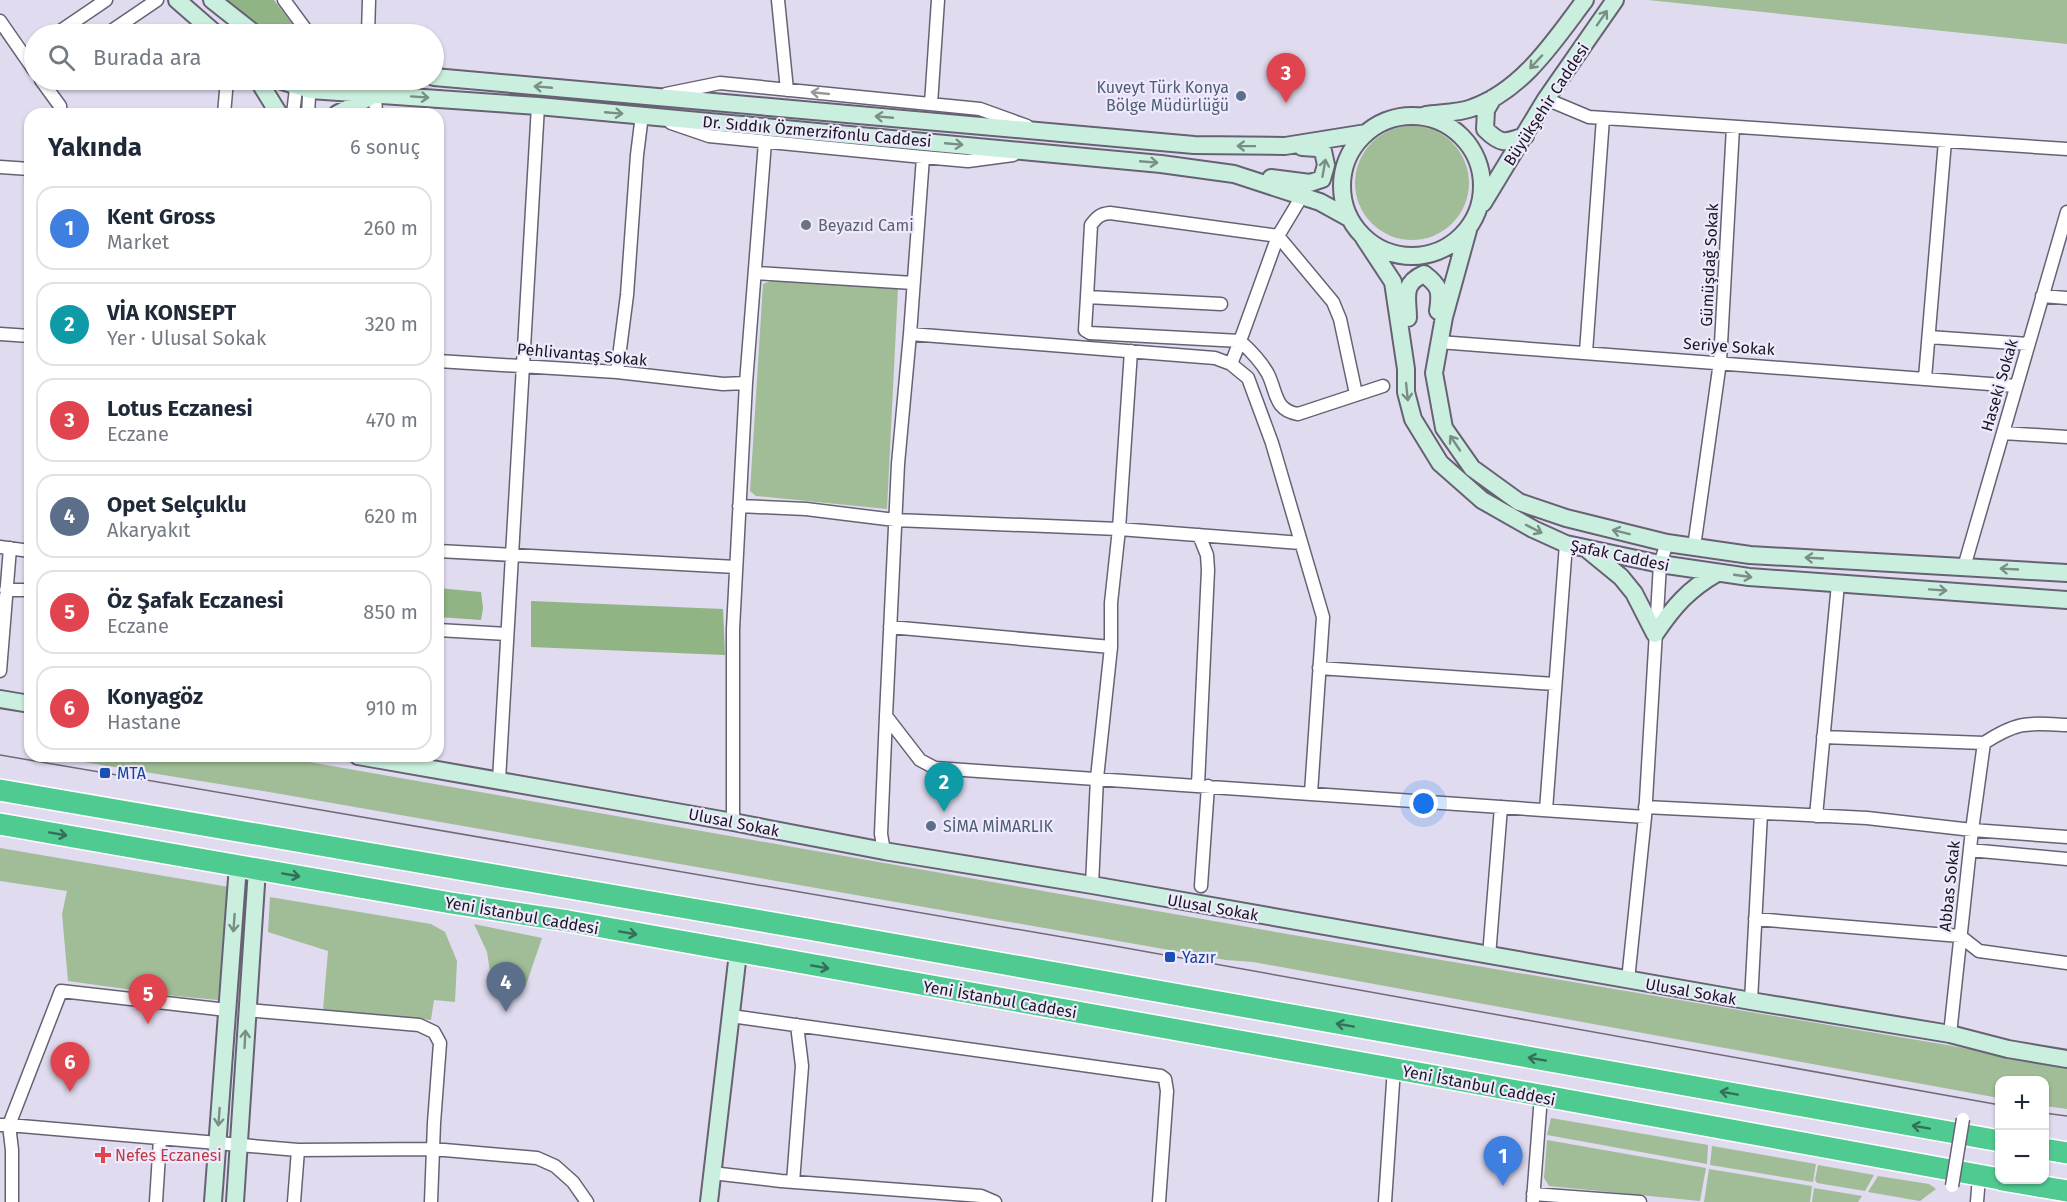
<!DOCTYPE html>
<html lang="tr">
<head>
<meta charset="utf-8">
<style>
	:root { --surface:#fff; --page:#f6f6f7; --text:#1f2937; --muted:#747a83; --line:#e0e1e3; --accent:#111827 }
	body { margin:0; font-family:"Fira Sans",sans-serif; background:var(--page); color:var(--text) }
	.controls { position:absolute; right:18px; bottom:18px; display:grid; overflow:hidden; border-radius:12px; box-shadow:0 2px 4px #0004 }
	.controls button { width:54px; height:54px; display:grid; place-items:center; padding:0; border:0; border-bottom:2px solid var(--line); background:var(--surface); color:var(--text); font:30px sans-serif }
	.you { position:absolute; left:1424px; top:804px; width:21px; height:21px; margin:-15px; border:4px solid #fff; border-radius:50%; background:#1a73e8; box-shadow:0 0 0 9px #1a73e833 }
	.badge { display:grid; place-items:center; width:39px; height:39px; border-radius:50%; background:var(--accent); color:#fff; font-size:20px; font-weight:700 }
	.pin { position:absolute; translate:-50% -50px; filter:drop-shadow(0 2px 3px #0008) }
	.pin::after { content:''; position:absolute; top:32px; width:21px; height:18px; background:inherit; clip-path:polygon(0 0,100% 0,50% 100%) }
	.list { margin:0; padding:0; list-style:none }
	h2 { display:flex; justify-content:space-between; align-items:center; height:78px; margin:0; padding:0 24px; font-size:26px }
	h2 small { font-size:20px; font-weight:400; color:var(--muted) }
	.list li { display:grid; grid-template-columns:39px 1fr auto; gap:18px; align-items:center; box-sizing:border-box; height:84px; margin:0 12px 12px; padding:0 12px; border:2px solid var(--line); border-radius:18px }
	.list b { display:block; font-size:22px; white-space:nowrap }
	.list p { margin:0; font-size:20px; white-space:nowrap; color:var(--muted) }
	.list em { font-size:20px; font-style:normal; color:var(--muted) }
	.icon { flex:none; width:33px; height:33px; fill:none; stroke:currentColor; stroke-width:2; stroke-linecap:round; stroke-linejoin:round }
	.map { position:relative; flex:none; width:2067px; height:1202px; overflow:hidden }
	.search { position:absolute; background:var(--surface); box-shadow:0 2px 4px #0004; left:24px; top:24px; width:420px; height:66px; display:flex; align-items:center; gap:15px; box-sizing:border-box; padding:0 21px; border-radius:33px; color:var(--muted); font-size:22px }
	.panel { position:absolute; background:var(--surface); box-shadow:0 2px 4px #0004; left:24px; top:108px; width:420px; height:654px; border-radius:18px }
	.map>svg:first-child { display:block }
</style>
</head>
<body>
<div class="map">
<svg width="2067" height="1202" viewBox="0 0 2067 1202">
	<rect width="100%" height="100%" fill="#e1dbef"/>
	<path fill="#a0bd97" d="M1648,0h419v44z
		M1355 183a57 57 0 1 1 114 0a57 57 0 1 1-114 0Z
		M773,280l125,8 -11,221 -131,-13 -6,-5 13,-207z
		M78,756h197l1024,180 648,109 120,22v42l-22,-3 -1,-26h-44l-1,18 -746,-136 -27,-2 -951,-167 -198,-32z
		M0,848l229,39 -11,113 -42,-4 -108,-15 -6,-67 5,-23 -67,-10z
		M270,897l161,27 14,8 12,29 -2,41 -21,-2 -3,20 -108,-10 5,-59 -60,-19z
		M474,924l68,14 -17,50 -33,-3 -5,-33z
		M1551,1118l157,27 -1,19 -160,-29z
		M1547,1140l159,28 -6,33 -151,-15 -5,-8z
		M1712,1146l104,18 -3,18 -103,-17z
		M1818,1165l56,10 -9,16 -48,-8 -2,-3z
		M1709,1169l103,17 -2,16h-106z
		M1878,1176l51,8 7,5 -16,12 -52,-9z
		M1814,1188l48,8 -4,6h-46z"/>
	<path fill="#90b484" d="M225,0h49l26,34h-30l-15,-9z
		M438,588l43,4 2,16 -2,12 -43,-3z
		M531,601l192,8 2,46 -194,-8z"/>
	<g fill="none" stroke-linecap="round" stroke-linejoin="round">
		<g stroke="#676273" stroke-width="15">
			<path id="street" d="M284,0l25,34
				M778,0l9,90
				M0,21l34,49
				M56,34l50,-34
				M107,34l50,-34
				M368,34l1,-34
				M41,80l19,26 1,8
				M375,94l1,20
				M666,94l54,-11 260,26 47,17
				M1546,99l43,18 478,32
				M931,104l7,-104
				M224,114l3,-34
				M293,114l4,-34
				M308,114l2,-34
				M671,123l38,13 214,21 45,4 45,-6
				M923,157l-13,177 -12,130 -12,252 34,44 15,8 710,49
				M0,167l30,2
				M756,273l157,10
				M2042,296l25,2
				M1087,297l-2,33 5,3 150,8 38,-105 24,-40
				M1221,304l-134,-7 4,-72c6,-8 9,-11 19,-12l168,23 55,66 7,17 16,75
				M0,334l30,2
				M910,334l305,24 16,6 17,14 24,65 51,174 -12,176
				M1929,337l99,7
				M1439,342l577,44
				M1586,352l17,-234
				M438,361l179,11 106,12 23,-1 -13,246v193
				M1231,364l9,-23c11,10 21,20 28,33 9,18 6,36 30,40l85,-28
				M617,372l10,-77 10,-140 5,-40
				M1925,378l20,-237
				M746,383l19,-241
				M2003,433l64,4
				M739,506l67,3 89,11 224,9 182,14
				M0,547l30,4
				M1694,547l26,-185 13,-235
				M438,551l298,16
				M1964,567l103,-355
				M6,590h24
				M890,627l221,20
				M438,630l69,4
				M1319,668l236,16
				M0,671l10,-123
				M1823,737l161,6c34,-22 43,-20 83,-18
				M499,780l39,-674
				M1198,785l10,-215 -1,-15 -8,-20
				M1645,807l222,11 105,12 95,7
				M1546,810l20,-266
				M1816,816l22,-232
				M1970,850l97,9
				M884,851l-3,-17 5,-118
				M1092,885l5,-107 14,-131v-44l8,-74 12,-178
				M1201,886l7,-100
				M1755,919l205,17 19,15 88,12
				M1489,956l12,-149
				M1628,980l17,-163 15,-253 7,-21
				M1751,1001l10,-188
				M227,1010l-166,-19 -52,134 289,25 135,-1 104,9 18,8 18,16 14,20
				M247,1010l172,15 15,7 6,11 -6,80 -3,79
				M731,1016l430,60 4,3 2,12 -8,111
				M1950,1034l22,-204 12,-87
				M0,1125h9l3,25v52
				M712,1173l69,8 200,15 14,6
				M793,1182l9,-116 -5,-41
				M1533,1194l107,8
				M1533,1200l8,-104
				M156,1202l4,-63
				M294,1202l4,-52
				M1385,1202l9,-134
				M1977,1202l2,-26"/>
		</g>
		<g stroke="#676273" stroke-width="20">
			<path id="secondary" d="M177,0l39,34
				M212,0l43,34
				M434,77l760,68 91,1 81,-13
				M258,80l21,34
				M279,80l31,10 228,16 623,58 73,10 86,28 29,16
				M1493,98l-7,12 -1,19c16,16 20,14 40,7
				M337,114l37,-19
				M1426,115c14,-2 33,-2 46,-7 51,-18 82,-67 113,-108
				M1342 186a70 70 0 1 1 140 0a70 70 0 1 1-140 0Z
				M1271,178l39,5 12,-4 4,-14 -3,-14 -6,-3 -15,-1
				M1483,203l63,-104 69,-99
				M1468,230l-24,87 -10,56 10,55 28,40 47,34 47,16 101,25 83,12 317,18
				M1364,238l29,44 13,87v23l7,27 27,44 42,37 51,29 33,15 94,20 89,13 318,23
				M1408,318c0,-20 -7,-34 16,-44 16,12 17,17 14,37
				M1588,550l33,27 13,16 21,41c19,-28 34,-45 62,-61
				M0,699l30,5
				M358,756l375,66 151,29 208,34 659,116 199,33 58,15 59,10
				M213,1202l25,-337
				M235,1202l22,-333
				M709,1202l29,-249"/>
		</g>
		<g stroke="#fff" stroke-width="24">
			<path id="highway" d="M0,790l808,139 1192,212
				M0,824l451,79 117,18 856,153 576,105
				M2044,1149l23,4
				M2002,1180l65,11"/>
		</g>
		<use href="#street" stroke="#fff" stroke-width="12"/>
		<use href="#secondary" stroke="#caefde" stroke-width="16"/>
		<use href="#highway" stroke="#4fca91" stroke-width="21"/>
		<path stroke="#6f6b78" stroke-width="1.5" d="M0,755l1109,190 891,160
			M2044,1113l23,3"/>
		<g stroke="#676273" stroke-width="15" stroke-linecap="butt">
			<path id="street-bridge" d="M1952,1186l11,-67"/>
		</g>
		<use href="#street-bridge" stroke="#fff" stroke-width="12"/>
	</g>
	<defs><path id="oneway-shaft" d="M-6 0H5M1.5-3L5.5 0L1.5 3" fill="none" stroke-width="1.6" stroke-linecap="round" stroke-linejoin="round" transform="scale(1.5)"/></defs>
	<g stroke="#7a8e88">
		<use href="#oneway-shaft" transform="translate(1602 18) rotate(-55)"/>
		<use href="#oneway-shaft" transform="translate(1536 62) rotate(133)"/>
		<use href="#oneway-shaft" transform="translate(543 87) rotate(-175)"/>
		<use href="#oneway-shaft" transform="translate(420 97) rotate(4)"/>
		<use href="#oneway-shaft" transform="translate(614 113) rotate(5)"/>
		<use href="#oneway-shaft" transform="translate(884 117) rotate(-175)"/>
		<use href="#oneway-shaft" transform="translate(954 144) rotate(5)"/>
		<use href="#oneway-shaft" transform="translate(1246 146) rotate(-179)"/>
		<use href="#oneway-shaft" transform="translate(1149 162) rotate(5)"/>
		<use href="#oneway-shaft" transform="translate(1324 168) rotate(-80)"/>
		<use href="#oneway-shaft" transform="translate(1407 392) rotate(84)"/>
		<use href="#oneway-shaft" transform="translate(1455 443) rotate(-124)"/>
		<use href="#oneway-shaft" transform="translate(1534 529) rotate(27)"/>
		<use href="#oneway-shaft" transform="translate(1621 532) rotate(-166)"/>
		<use href="#oneway-shaft" transform="translate(1814 558) rotate(-177)"/>
		<use href="#oneway-shaft" transform="translate(2009 569) rotate(-177)"/>
		<use href="#oneway-shaft" transform="translate(1743 576) rotate(8)"/>
		<use href="#oneway-shaft" transform="translate(1938 590) rotate(4)"/>
		<use href="#oneway-shaft" transform="translate(234 923) rotate(94)"/>
		<use href="#oneway-shaft" transform="translate(245 1039) rotate(-87)"/>
		<use href="#oneway-shaft" transform="translate(219 1117) rotate(94)"/>
	</g>
	<use stroke="#98979a" href="#oneway-shaft" transform="translate(820 93) rotate(-174)"/>
	<g stroke="#347058">
		<use href="#oneway-shaft" transform="translate(58 834) rotate(10)"/>
		<use href="#oneway-shaft" transform="translate(291 875) rotate(10)"/>
		<use href="#oneway-shaft" transform="translate(628 933) rotate(10)"/>
		<use href="#oneway-shaft" transform="translate(820 967) rotate(10)"/>
		<use href="#oneway-shaft" transform="translate(1345 1025) rotate(-170)"/>
		<use href="#oneway-shaft" transform="translate(1537 1059) rotate(-170)"/>
		<use href="#oneway-shaft" transform="translate(1729 1093) rotate(-170)"/>
		<use href="#oneway-shaft" transform="translate(1921 1127) rotate(-170)"/>
	</g>
	<g fill="#5c6f8a" stroke="#eee9fd" stroke-width="2">
		<circle cx="1241" cy="96" r="6"/>
		<circle cx="931" cy="826" r="6"/>
	</g>
	<circle fill="#6b7280" stroke="#eee9fd" stroke-width="2" cx="806" cy="225" r="6"/>
	<g fill="#1a4fb4" stroke="#eee9fd" stroke-width="2">
		<rect x="99" y="767" width="12" height="12" rx="3"/>
		<rect x="1164" y="951" width="12" height="12" rx="3"/>
	</g>
	<path fill="#e0444e" stroke="#eee9fd" stroke-width="2" d="M100 1146h6v6h6v6h-6v6h-6v-6h-6v-6h6z"/>
	<g text-anchor="middle" stroke-width="4.5" stroke-linejoin="round" paint-order="stroke">
		<g font-size="16" fill="#4e5e75" stroke="#eee9fd" text-anchor="end">
			<text x="1229" y="93">Kuveyt Türk Konya<tspan x="1229" dy="18">Bölge Müdürlüğü</tspan></text>
			<text x="943" y="832" text-anchor="start">SİMA MİMARLIK</text>
		</g>
		<g font-size="16" fill="#19171e" stroke="#eee9fd">
			<text transform="translate(1546 104) rotate(-57)" y="6">Büyükşehir Caddesi</text>
			<text transform="translate(817 131) rotate(5)" y="6">Dr. Sıddık Özmerzifonlu Caddesi</text>
			<text transform="translate(1709 265) rotate(-87)" y="6">Gümüşdağ Sokak</text>
			<text transform="translate(1729 346) rotate(4)" y="6">Seriye Sokak</text>
			<text transform="translate(582 354) rotate(5)" y="6">Pehlivantaş Sokak</text>
			<text transform="translate(1999 385) rotate(-74)" y="6">Haseki Sokak</text>
			<text transform="translate(1620 555) rotate(12)" y="6">Şafak Caddesi</text>
			<text transform="translate(734 822) rotate(11)" y="6">Ulusal Sokak</text>
			<text transform="translate(1949 886) rotate(-84)" y="6">Abbas Sokak</text>
			<text transform="translate(1213 907) rotate(10)" y="6">Ulusal Sokak</text>
			<text transform="translate(522 915) rotate(10)" y="6">Yeni İstanbul Caddesi</text>
			<text transform="translate(1691 991) rotate(10)" y="6">Ulusal Sokak</text>
			<text transform="translate(1000 999) rotate(10)" y="6">Yeni İstanbul Caddesi</text>
			<text transform="translate(1479 1085) rotate(11)" y="6">Yeni İstanbul Caddesi</text>
		</g>
		<g font-size="16" fill="#5b616d" stroke="#eee9fd" text-anchor="start">
			<text x="818" y="231">Beyazıd Cami</text>
		</g>
		<g font-size="16" fill="#164399" stroke="#eee9fd" text-anchor="start">
			<text x="117" y="779">MTA</text>
			<text x="1182" y="963">Yazır</text>
		</g>
		<g font-size="16" fill="#be3a42" stroke="#eee9fd" text-anchor="start">
			<text x="115" y="1161">Nefes Eczanesi</text>
		</g>
	</g>
</svg>
<div class="controls">
<button>+</button>
<button>−</button>
</div>
<div class="you"></div>
<div class="pin badge" style="left:1503px;top:1186px;background:#3f7fe0">1</div>
<div class="pin badge" style="left:944px;top:812px;background:#0f9aa8">2</div>
<div class="pin badge" style="left:1286px;top:103px;background:#e0444e">3</div>
<div class="pin badge" style="left:506px;top:1012px;background:#5c6f8a">4</div>
<div class="pin badge" style="left:148px;top:1024px;background:#e0444e">5</div>
<div class="pin badge" style="left:70px;top:1092px;background:#e0444e">6</div>
<div class="search"><svg class="icon" aria-label="search" viewBox="0 0 24 24"><circle cx="10" cy="10" r="6"/><path d="M15 15l6 6"/></svg>Burada ara</div>
<section class="panel">
<h2>Yakında<small>6 sonuç</small></h2>
<ul class="list">
<li><span class="badge" style="background:#3f7fe0">1</span><div><b>Kent Gross</b><p>Market</p></div><em>260 m</em></li>
<li><span class="badge" style="background:#0f9aa8">2</span><div><b>VİA KONSEPT</b><p>Yer · Ulusal Sokak</p></div><em>320 m</em></li>
<li><span class="badge" style="background:#e0444e">3</span><div><b>Lotus Eczanesi</b><p>Eczane</p></div><em>470 m</em></li>
<li><span class="badge" style="background:#5c6f8a">4</span><div><b>Opet Selçuklu</b><p>Akaryakıt</p></div><em>620 m</em></li>
<li><span class="badge" style="background:#e0444e">5</span><div><b>Öz Şafak Eczanesi</b><p>Eczane</p></div><em>850 m</em></li>
<li><span class="badge" style="background:#e0444e">6</span><div><b>Konyagöz</b><p>Hastane</p></div><em>910 m</em></li>
</ul>
</section>
</div>
</body>
</html>
